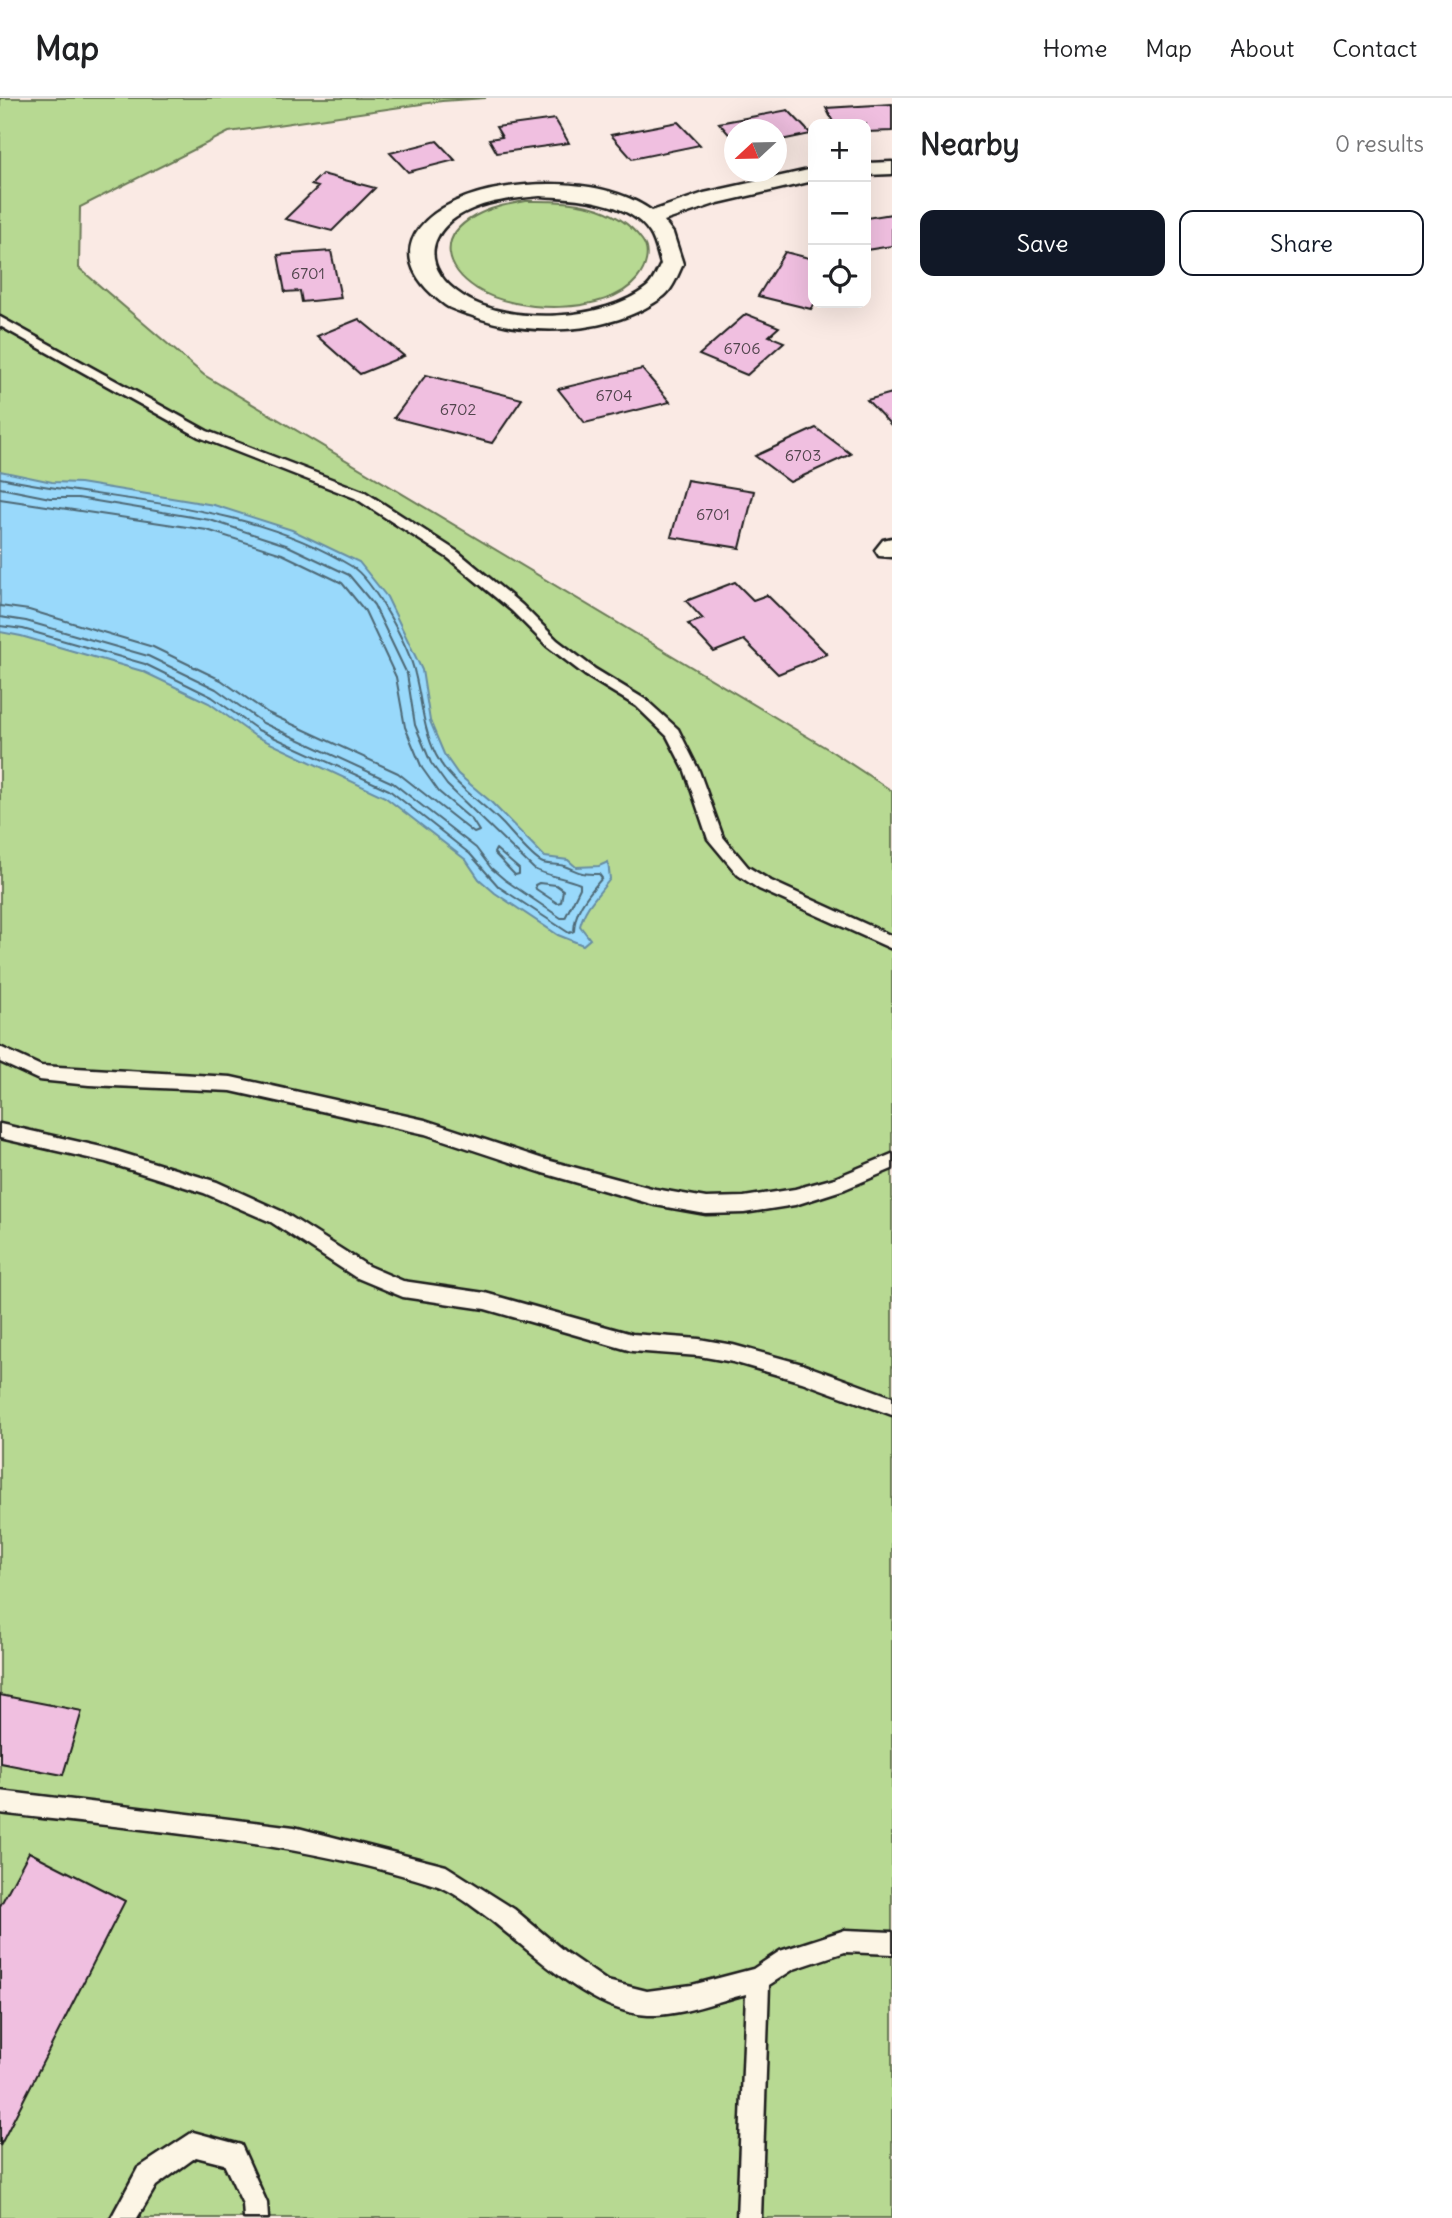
<!DOCTYPE html>
<html lang="en">
<head>
<meta charset="utf-8">
<style>
	:root { --surface:#fff; --page:#f2f2f2; --text:#202124; --muted:#757577; --line:#e0e0e0; --accent:#111827 }
	body { margin:0; font-family:Delius,sans-serif; background:var(--page); color:var(--text) }
	.controls { position:absolute; right:21px; top:21px; display:grid; overflow:hidden; border-radius:14px; box-shadow:0 7px 28px #0002 }
	.controls button { width:63px; height:63px; display:grid; place-items:center; padding:0; border:0; border-bottom:2px solid var(--line); background:var(--surface); color:var(--text); font:35px sans-serif }
	.compass { position:absolute; left:724px; top:21px; width:63px; height:63px; border-radius:50%; background:var(--surface); box-shadow:0 7px 28px #0002; rotate:248deg }
	.list { margin:0; padding:0; list-style:none }
	h2 { display:flex; justify-content:space-between; align-items:center; height:91px; margin:0; padding:0 28px; font-size:30px }
	h2 small { font-size:23px; font-weight:400; color:var(--muted) }
	.actions { display:flex; gap:14px; padding:21px 28px }
	.actions a { flex:1; padding:16px 0; border:2px solid var(--accent); border-radius:14px; text-align:center; font-size:24px; color:var(--accent) }
	.actions .main { background:var(--accent); color:#fff }
	.icon { flex:none; width:38px; height:38px; fill:none; stroke:currentColor; stroke-width:2; stroke-linecap:round; stroke-linejoin:round }
	.map { position:relative; flex:none; width:892px; height:2120px; overflow:hidden }
	header { display:flex; align-items:center; gap:42px; box-sizing:border-box; height:98px; padding:0 35px; background:var(--surface); border-bottom:2px solid var(--line) }
	header strong { font-size:33px }
	nav { display:flex; gap:38px; margin-inline-start:auto; font-size:24px }
	main { display:flex }
	aside { flex:1; background:var(--surface) }
	.map>svg:first-child { display:block }
</style>
</head>
<body>
<header>
<strong>Map</strong>
<nav><a>Home</a><a>Map</a><a>About</a><a>Contact</a></nav>
</header>
<main>
<div class="map">
<svg width="892" height="2120" viewBox="0 0 892 2120">
	<rect width="100%" height="100%" fill="#faeae4"/>
	<filter id="ink" filterUnits="userSpaceOnUse"><feTurbulence type="fractalNoise" baseFrequency=".0143" numOctaves="2"/><feDisplacementMap in="SourceGraphic" scale="14" xChannelSelector="R" yChannelSelector="G"/><feConvolveMatrix kernelMatrix="1 2 1 2 8 2 1 2 1" color-interpolation-filters="sRGB"/></filter>
	<g filter="url(#ink)">
		<path fill="#b7d992" stroke="#6a7a57" stroke-width="2" d="M0,0h486l-44,3 -213,31 -149,75 -1,61 125,107 624,374 64,42v1427h-892z
			M526,103c42,-1 89,2 116,39 9,12 4,28 -5,39 -30,37 -123,34 -160,10 -32,-21 -40,-52 -2,-73 16,-9 34,-12 51,-15z"/>
		<path fill="#99d9fb" stroke="#678da2" stroke-width="2" d="M0,373l52,11 28,1 134,22 78,25 67,32 28,35 35,73 8,51 14,33 14,20 32,27 55,56 23,3 8,7 23,-1 9,-4 2,17c-12,16 -25,27 -30,47l10,13 -7,6 -25,-10 -63,-42 -16,-14 -13,-19 -81,-63 -130,-61 -46,-33 -67,-32 -121,-35 -21,-4z"/>
		<g fill="none" stroke-linecap="round" stroke-linejoin="round">
			<path stroke="#4e6875" stroke-width="2" d="M0,380c118,25 245,23 351,88 22,13 59,83 64,108 7,28 8,55 21,81 14,28 45,46 66,68 9,9 31,37 41,40 7,2 15,1 21,3 18,7 14,8 35,8l3,4c-14,17 -27,30 -28,53l-5,2 -70,-46 -29,-33 -81,-64 -131,-60 -46,-33 -67,-33 -122,-35 -23,-3
				M0,390l50,10h28l132,22 76,25 63,30 25,30 33,69 8,51 16,38 16,22 87,84c12,7 30,8 46,15v4l-15,30h-4l-56,-38 -14,-12 -15,-20 -83,-65 -130,-60 -47,-34 -68,-33 -122,-35 -26,-4
				M0,401l207,31 75,24 60,29 23,28 31,66 9,50 17,41 17,24 33,28 7,11 -5,2 -76,-60 -130,-60 -47,-33 -68,-33 -124,-37 -29,-4
				M496,751l23,20v5l-4,1 -21,-22z
				M539,785l17,2 7,5 -2,12 -4,1 -21,-14 -1,-4z"/>
		</g>
		<path fill="#f0bfe0" stroke="#1c1c1c" stroke-width="2" d="M892,6v27l-26,1v-8h-32l-8,-16z
			M788,12l23,24 -35,7v-11h-42v10l-15,-17z
			M555,21l14,24 -72,10 -8,-14 13,-2 -6,-10z
			M678,24l22,23 -68,14 -21,-24z
			M437,43l18,19 -47,12 -18,-19z
			M322,76l53,14 -43,43 -47,-12 33,-32 -7,-2z
			M892,116v32l-26,4v-32z
			M331,153l10,47 -39,4 -2,-11 -15,1 -7,-37z
			M785,154l28,7 2,44 -4,6 -53,-13z
			M746,216l33,13 -10,9 15,6 -37,33 -48,-20z
			M359,221l45,37 -44,18 -43,-38z
			M642,271l28,33 -85,21 -27,-34z
			M426,277l96,24 -30,44 -98,-25z
			M892,295v32h-1l-24,-25z
			M816,330l35,26 -61,28 -35,-26z
			M687,382l67,11 -14,57 -69,-11z
			M735,484l18,18 14,-5 60,59 -49,20 -34,-34 -30,12 -26,-28 15,-5 -17,-18z
			M0,1597l82,16 -19,64 -63,-12z
			M29,1754l96,49 -125,245v-240z"/>
		<g fill="none" stroke-linecap="round" stroke-linejoin="round">
			<g stroke="#1c1c1c" stroke-width="5">
				<path id="lane" d="M0,219l207,114 158,61 93,60 64,53 35,35 38,29 51,31 32,29 21,42 24,66 25,30 23,14 121,55v13l-133,-60 -21,-14 -30,-36 -23,-68 -18,-35 -31,-30 -51,-31 -38,-29 -35,-35 -64,-53 -93,-60 -156,-61 -199,-111z
					M0,949l41,19 190,11 194,43 118,39 112,30 51,9 38,-1 51,-8 40,-11 57,-24v15l-47,20 -50,16 -51,8 -38,1 -51,-9 -112,-32 -118,-39 -194,-43 -142,-6 -50,-5 -39,-18z
					M0,1026l106,24 111,34 66,30 85,54 35,15 82,12 147,41 67,5 34,6 69,19 90,33v18l-90,-33 -69,-20 -34,-6 -67,-5 -147,-42 -82,-12 -48,-20 -84,-55 -67,-29 -98,-31 -106,-24z
					M0,1693l294,36 152,39 68,43 51,43 42,29 40,10 45,-6 61,-16 27,-18 65,-21 47,2v22l-47,-2 -51,17 -25,16 -8,233h-24l9,-224c-31,8 -66,22 -98,21 -52,-3 -102,-50 -140,-81 -15,-13 -52,-42 -70,-48 -141,-46 -292,-55 -438,-73z
					M193,2034l48,13 26,58 1,15h-24l-1,-14 -19,-40 -28,-7 -40,29 -19,32h-26l27,-50z"/>
			</g>
			<g stroke="#1c1c1c" stroke-width="5">
				<path id="street" d="M892,64v12l-26,1v-12z
					M813,71v12l-95,22 -54,18 9,12 10,31c-5,10 -10,25 -19,32 -52,39 -135,42 -194,19 -8,-3 -18,-5 -25,-10 -78,-58 -10,-107 57,-117 47,-8 110,-6 150,23l52,-18zM540,98c35,2 89,4 110,37 6,9 8,22 11,31 -4,8 -8,18 -14,23 -42,34 -138,39 -184,9 -44,-28 -37,-68 9,-87 21,-9 45,-11 68,-13z
					M892,440v19l-13,-1 -4,-6 8,-10z"/>
			</g>
			<use href="#lane" fill="#fcf5e5" fill-rule="evenodd"/>
			<use href="#street" fill="#fcf5e5" fill-rule="evenodd"/>
		</g>
	</g>
	<g text-anchor="middle" stroke-width="7" stroke-linejoin="round" paint-order="stroke">
		<g font-size="16" fill="#51454d">
			<text x="308" y="181">6701</text>
			<text x="742" y="256">6706</text>
			<text x="614" y="303">6704</text>
			<text x="458" y="317">6702</text>
			<text x="803" y="363">6703</text>
			<text x="713" y="422">6701</text>
		</g>
	</g>
</svg>
<div class="controls">
<button>+</button>
<button>−</button>
<button><svg class="icon" aria-label="locate" viewBox="0 0 24 24"><circle cx="12" cy="12" r="6"/><path d="M12 2v4M12 18v4M2 12h4M18 12h4"/></svg></button>
</div>
<svg class="compass" viewBox="-18 -18 36 36"><path d="M0-13l5 13h-10z" fill="#e53935"/><path d="M0 13l5-13h-10z" fill="#757577"/></svg>
</div>
<aside>
<h2>Nearby<small>0 results</small></h2>
<ul class="list">
</ul>
<div class="actions"><a class="main">Save</a><a>Share</a></div>
</aside>
</main>
</body>
</html>
